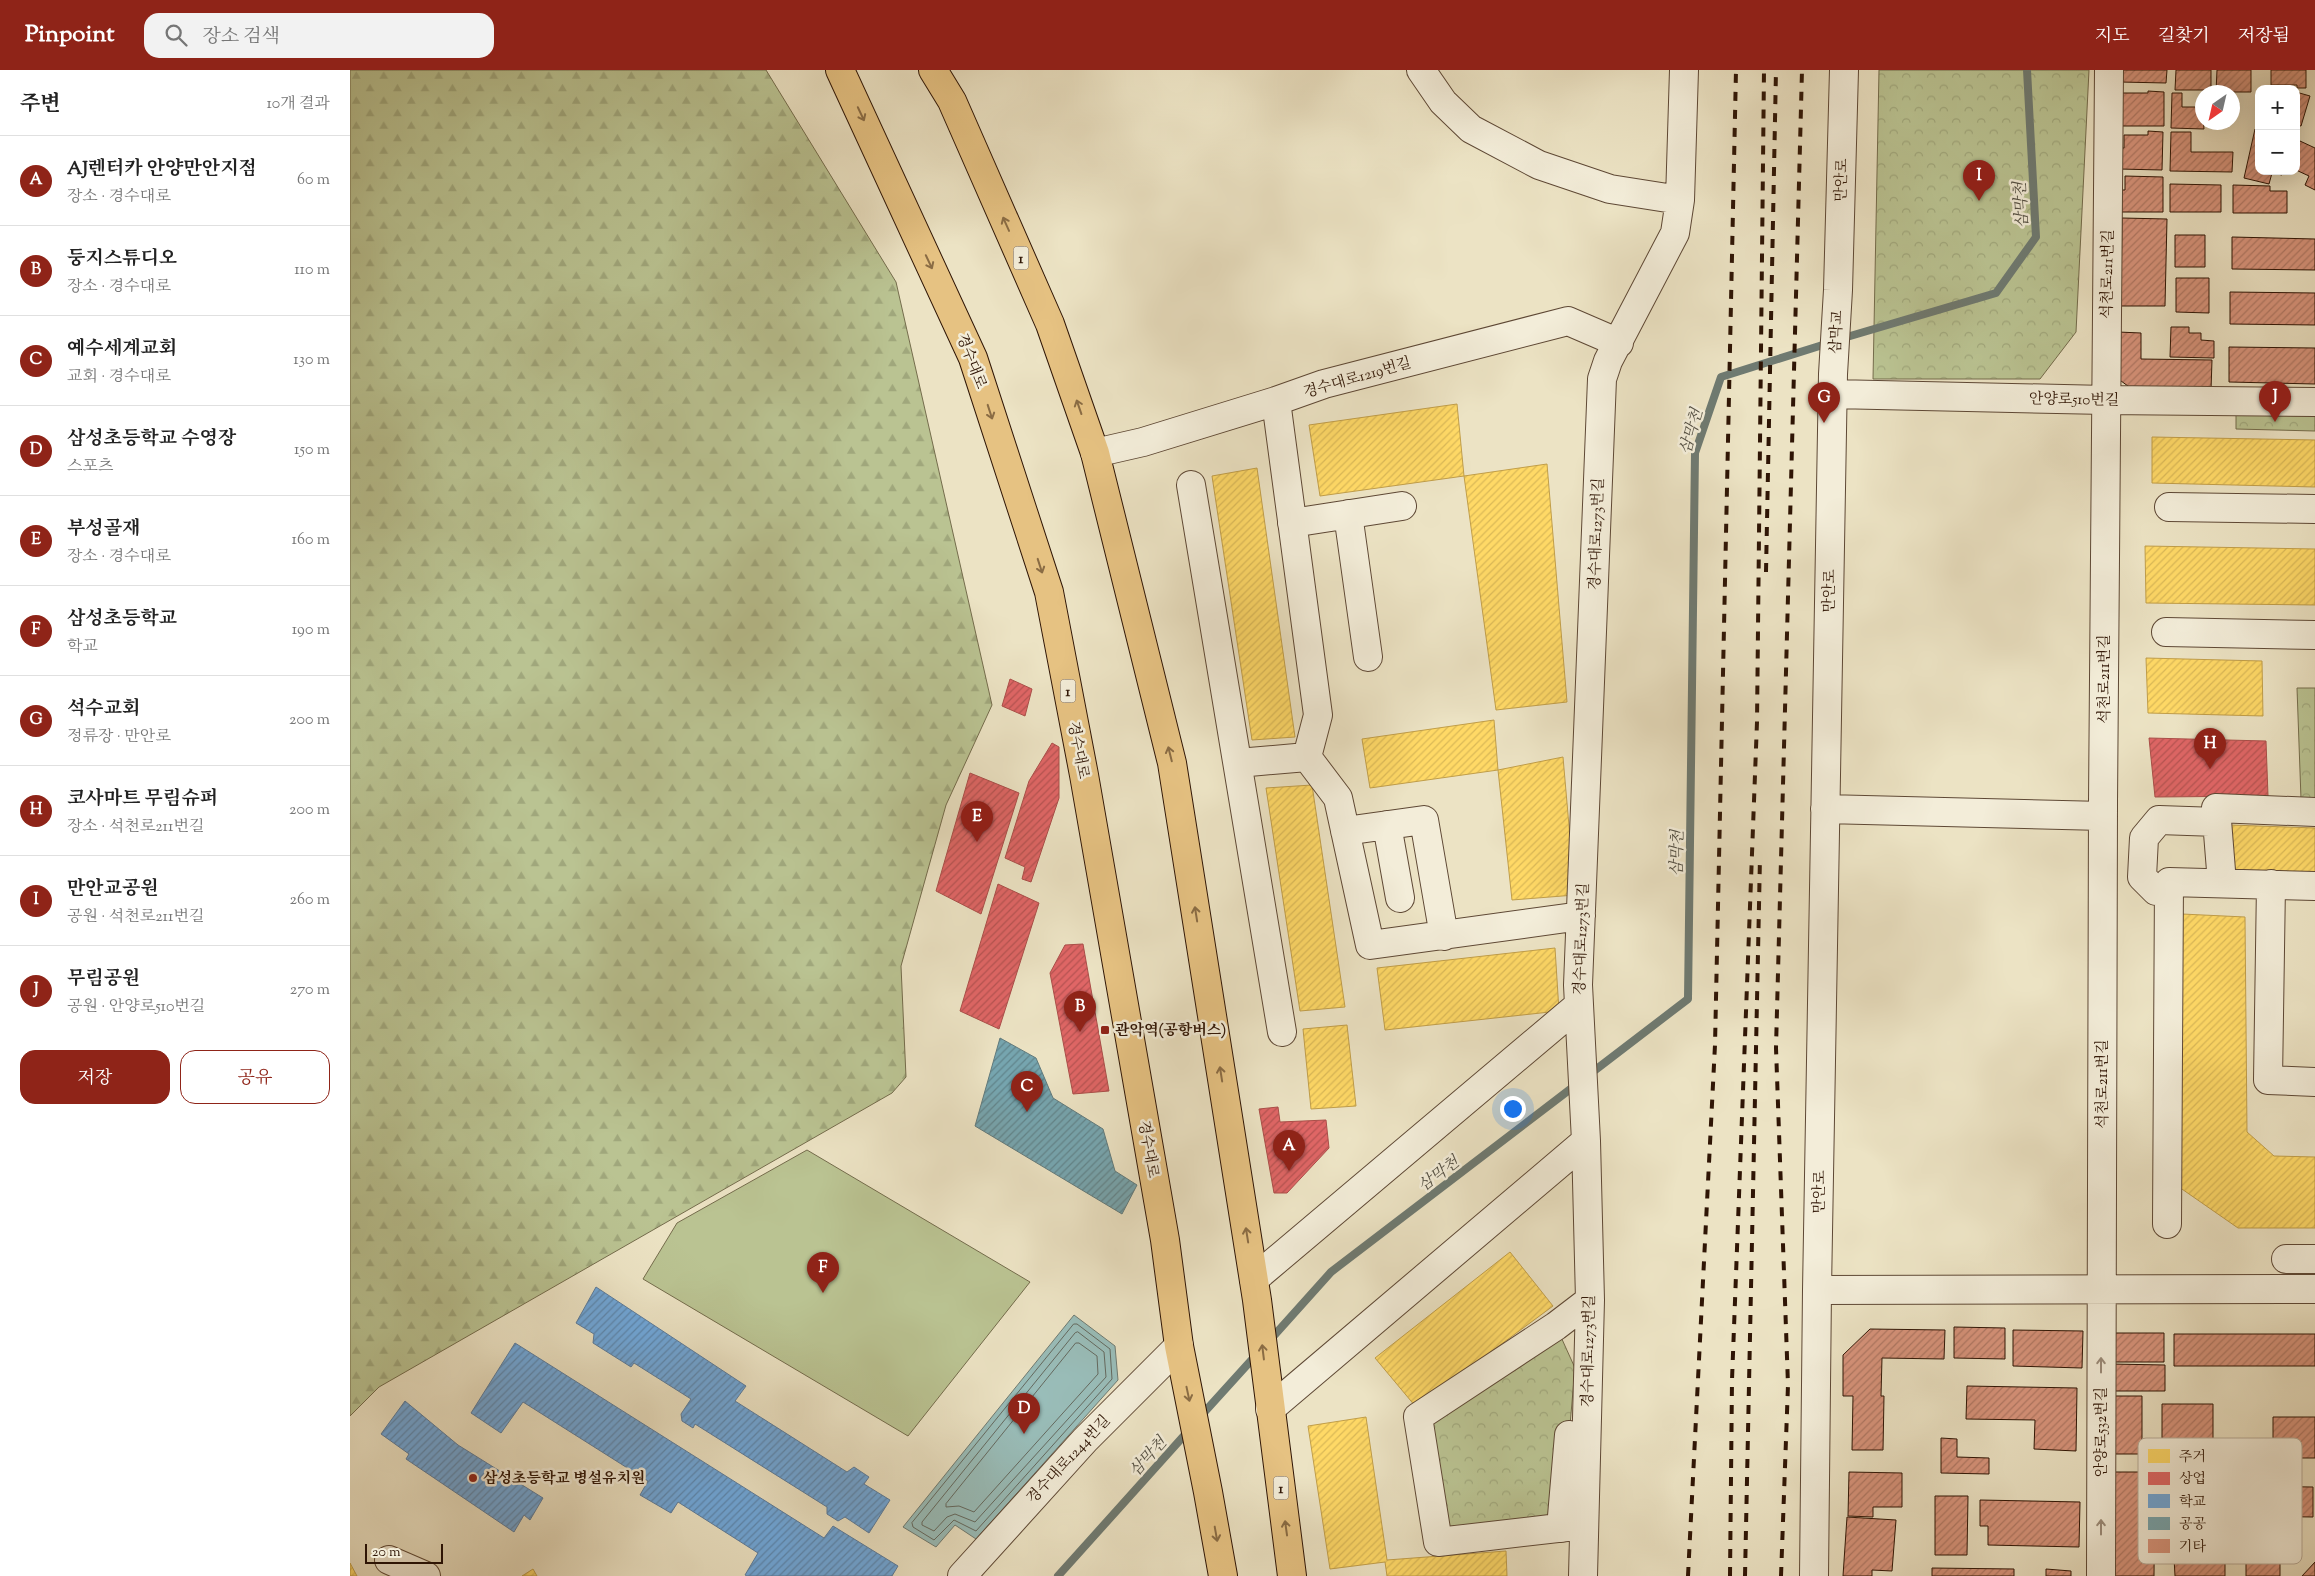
<!DOCTYPE html>
<html lang="ko">
<head>
<meta charset="utf-8">
<style>
	:root { --surface:#fff; --page:#f2f2f2; --text:#222; --muted:#767676; --line:#e0e0e0; --accent:#8f2418 }
	body { margin:0; font-family:"Sorts Mill Goudy","Noto Serif KR",serif; background:var(--page); color:var(--text) }
	.controls { position:absolute; right:15px; top:15px; display:grid; overflow:hidden; border-radius:10px; box-shadow:0 5px 20px #0002 }
	.controls button { width:45px; height:45px; display:grid; place-items:center; padding:0; border:0; border-bottom:1px solid var(--line); background:var(--surface); color:var(--text); font:25px sans-serif }
	.compass { position:absolute; left:1845px; top:15px; width:45px; height:45px; border-radius:50%; background:var(--surface); box-shadow:0 5px 20px #0002; rotate:214deg }
	.scale { position:absolute; left:15px; bottom:12px; width:78px; box-sizing:border-box; padding-left:5px; border:2px solid #2f1505; border-top:0; font-size:14px; line-height:18px; white-space:nowrap; color:#2f1505; -webkit-text-stroke:4px #f3edd9; paint-order:stroke }
	.you { position:absolute; left:1162px; top:1038px; width:18px; height:18px; margin:-12px; border:4px solid #fff; border-radius:50%; background:#1a73e8; box-shadow:0 0 0 8px #1a73e833 }
	.badge { display:grid; place-items:center; width:32px; height:32px; border-radius:50%; background:var(--accent); color:#fff; font-size:16px; font-weight:700 }
	.pin { position:absolute; translate:-50% -41px; filter:drop-shadow(0 1px 2px #0008) }
	.pin::after { content:''; position:absolute; top:26px; width:18px; height:15px; background:inherit; clip-path:polygon(0 0,100% 0,50% 100%) }
	.list { margin:0; padding:0; list-style:none }
	h2 { display:flex; justify-content:space-between; align-items:center; height:65px; margin:0; padding:0 20px; font-size:21px }
	h2 small { font-size:16px; font-weight:400; color:var(--muted) }
	.list li { display:grid; grid-template-columns:32px 1fr auto; gap:15px; align-items:center; box-sizing:border-box; height:90px; padding:0 20px; border-top:1px solid var(--line) }
	.list b { display:block; font-size:19px; white-space:nowrap }
	.list p { margin:0; font-size:16px; white-space:nowrap; color:var(--muted) }
	.list em { font-size:16px; font-style:normal; color:var(--muted) }
	.actions { display:flex; gap:10px; padding:15px 20px }
	.actions a { flex:1; padding:11px 0; border:1px solid var(--accent); border-radius:15px; text-align:center; font-size:18px; color:var(--accent) }
	.actions .main { background:var(--accent); color:#fff }
	.icon { flex:none; width:28px; height:28px; fill:none; stroke:currentColor; stroke-width:2; stroke-linecap:round; stroke-linejoin:round }
	.map { position:relative; flex:none; width:1965px; height:1506px; overflow:hidden }
	header { display:flex; align-items:center; gap:30px; box-sizing:border-box; height:70px; padding:0 25px; background:var(--accent); color:#fff }
	header strong { font-size:24px }
	nav { display:flex; gap:28px; margin-inline-start:auto; font-size:18px }
	.search { width:350px; height:45px; background:var(--page); display:flex; align-items:center; gap:12px; box-sizing:border-box; padding:0 18px; border-radius:15px; color:var(--muted); font-size:19px }
	main { display:flex }
	aside { flex:1; background:var(--surface) }
	.map>svg:first-child { display:block }
</style>
</head>
<body>
<header>
<strong>Pinpoint</strong>
<div class="search"><svg class="icon" aria-label="search" viewBox="0 0 24 24"><circle cx="10" cy="10" r="6"/><path d="M15 15l6 6"/></svg>장소 검색</div>
<nav><a>지도</a><a>길찾기</a><a>저장됨</a></nav>
</header>
<main>
<aside>
<h2>주변<small>10개 결과</small></h2>
<ul class="list">
<li><span class="badge">A</span><div><b>AJ렌터카 안양만안지점</b><p>장소 · 경수대로</p></div><em>60 m</em></li>
<li><span class="badge">B</span><div><b>둥지스튜디오</b><p>장소 · 경수대로</p></div><em>110 m</em></li>
<li><span class="badge">C</span><div><b>예수세계교회</b><p>교회 · 경수대로</p></div><em>130 m</em></li>
<li><span class="badge">D</span><div><b>삼성초등학교 수영장</b><p>스포츠</p></div><em>150 m</em></li>
<li><span class="badge">E</span><div><b>부성골재</b><p>장소 · 경수대로</p></div><em>160 m</em></li>
<li><span class="badge">F</span><div><b>삼성초등학교</b><p>학교</p></div><em>190 m</em></li>
<li><span class="badge">G</span><div><b>석수교회</b><p>정류장 · 만안로</p></div><em>200 m</em></li>
<li><span class="badge">H</span><div><b>코사마트 무림슈퍼</b><p>장소 · 석천로211번길</p></div><em>200 m</em></li>
<li><span class="badge">I</span><div><b>만안교공원</b><p>공원 · 석천로211번길</p></div><em>260 m</em></li>
<li><span class="badge">J</span><div><b>무림공원</b><p>공원 · 안양로510번길</p></div><em>270 m</em></li>
</ul>
<div class="actions"><a class="main">저장</a><a>공유</a></div>
</aside>
<div class="map">
<svg width="1965" height="1506" viewBox="0 0 1965 1506">
	<defs>
		<pattern id="forest-firs" width="22" height="20" patternUnits="userSpaceOnUse" patternTransform="scale(1.25)"><rect width="22" height="20" fill="#bac392"/><path d="M5 1l3.5 6h-7zM16 11l3.5 6h-7z" fill="#a0a77c"/></pattern>
		<pattern id="park-crowns" width="20" height="18" patternUnits="userSpaceOnUse" patternTransform="scale(1.25)"><rect width="20" height="18" fill="#bac392"/><path d="M2 6a3 3 0 1 1 6 0M12 15a3 3 0 1 1 6 0" fill="none" stroke="#a0a77c"/></pattern>
		<pattern id="homes-hatch" width="6" height="6" patternUnits="userSpaceOnUse" patternTransform="scale(1.25)"><rect width="6" height="6" fill="#ffd966"/><path d="M-1 1l2-2M0 6l6-6M5 7l2-2" fill="none" stroke="#dbb957"/></pattern>
		<pattern id="shops-hatch" width="6" height="6" patternUnits="userSpaceOnUse" patternTransform="scale(1.25)"><rect width="6" height="6" fill="#e06666"/><path d="M-1 1l2-2M0 6l6-6M5 7l2-2" fill="none" stroke="#b65352"/></pattern>
		<pattern id="schools-hatch" width="6" height="6" patternUnits="userSpaceOnUse" patternTransform="scale(1.25)"><rect width="6" height="6" fill="#6fa8dc"/><path d="M-1 1l2-2M0 6l6-6M5 7l2-2" fill="none" stroke="#5c88b0"/></pattern>
		<pattern id="public-hatch" width="6" height="6" patternUnits="userSpaceOnUse" patternTransform="scale(1.25)"><rect width="6" height="6" fill="#76a5af"/><path d="M-1 1l2-2M0 6l6-6M5 7l2-2" fill="none" stroke="#61858c"/></pattern>
		<pattern id="building-hatch" width="6" height="6" patternUnits="userSpaceOnUse" patternTransform="scale(1.25)"><rect width="6" height="6" fill="#d8947c"/><path d="M-1 1l2-2M0 6l6-6M5 7l2-2" fill="none" stroke="#b07864"/></pattern>
	</defs>
	<rect width="100%" height="100%" fill="#ece3c4"/>
	<filter id="stains"><feTurbulence type="fractalNoise" baseFrequency=".004" numOctaves="4"/><feColorMatrix values="0 0 0 0 .2 0 0 0 0 .09 0 0 0 0 .02 0 0 0 .5 -.17"/></filter>
	<radialGradient id="worn" r=".72"><stop offset=".6" stop-color="#630" stop-opacity="0"/><stop offset="1" stop-color="#630" stop-opacity=".3"/></radialGradient>
	<path fill="url(#forest-firs)" stroke="#746c4c" d="M0,0h416l130,212 96,423 -46,100 -45,161 5,111 -14,16 -513,294 -29,29z"/>
	<path fill="url(#park-crowns)" stroke="#746c4c" d="M1529,0h210l-13,262 -36,47h-167z
		M1886,343l79,2v16l-79,-2z
		M1947,618h18v112l-14,-1z
		M1206,1256l19,42 -14,160 -123,14 -20,-125z"/>
	<path fill="#bac392" stroke="#746c4c" d="M457,1080l223,132 -122,154 -265,-157 34,-56z"/>
	<path fill="#99bdb9" stroke="#6f7a71" d="M724,1245l41,31 3,34 -142,159 -21,-14 -19,22 -33,-20z"/>
	<path fill="url(#homes-hatch)" stroke="#c19e49" d="M1107,334l7,72 -144,20 -11,-71z
		M1802,367l163,3v47l-163,-4z
		M1197,394l20,238 -71,8 -32,-234z
		M907,398l38,269 -43,3 -40,-264z
		M1795,476l170,3v56l-169,-2z
		M1796,588l116,3 1,55 -115,-3z
		M1144,650l4,50 -128,18 -8,-49z
		M1213,687l12,138 -63,5 -14,-130z
		M962,715l33,222 -45,4 -34,-223z
		M1880,755l85,3v46l-82,-2z
		M1832,844l63,3 2,215 27,24 41,1v71h-77l-59,-41z
		M1205,878l4,63 -174,19 -8,-62z
		M997,955l9,81 -45,3 -8,-80z
		M1160,1182l43,54 -137,101 -41,-49z
		M1016,1347l21,143 119,-9 1,25h-120l-2,-14 -55,7 -22,-143z
		M0,1493l7,13h-7z
		M183,1499l4,7h-15z"/>
	<path fill="url(#shops-hatch)" stroke="#ab4e49" d="M660,609l22,10 -7,27 -23,-10z
		M1799,668l117,3 2,55 -113,1z
		M702,673l7,4v51l-28,84 -9,-3 3,-12 -20,-9 24,-77z
		M620,703l49,20 -38,121 -45,-23z
		M648,814l41,19 -40,126 -39,-18z
		M733,874l26,147 -36,3 -23,-121 15,-28z
		M928,1037l2,15 46,-2 3,28 -42,45h-13l-15,-84z"/>
	<path fill="url(#schools-hatch)" stroke="#5c7c9c" d="M246,1217l150,99 -11,15 112,71 7,-5 15,10 -5,7 26,16 -21,33 -24,-16 -7,4 -11,-7v-7l-132,-83 -2,4 -11,-7 -1,-7 10,-15 -57,-36 -3,4 -38,-24 1,-9 -18,-11z
		M165,1273l309,195 9,-12 65,40 -6,10h-145l-2,-1 13,-22 -80,-51 -7,11 -31,-18 8,-14 -125,-79 -22,31 -30,-20z
		M55,1331l53,44 85,53 -13,22 -6,-5 -10,17 -108,-73 3,-5 -28,-20z"/>
	<path fill="url(#public-hatch)" stroke="#617a7c" d="M650,968l36,20 17,40 50,31 12,42 22,14 -15,29 -147,-88z"/>
	<g fill="none" stroke-linecap="round" stroke-linejoin="round">
		<path stroke="#64695f" stroke-width="1" d="M724,1254h3l33,25 2,30 -136,152 -22,-11 -20,20 -21,-13 -1,-4z
			M728,1262l26,20 2,25 -131,145 -20,-8 -8,3 -13,14 -12,-6v-3l153,-189z
			M726,1273h3l18,13 1,18 -124,138 -15,-6 -13,1v-3z"/>
		<path stroke="#6f7a71" stroke-width="8" d="M1490,269l156,-46 40,-56 -9,-167
			M1240,1004l98,-75 7,-546 26,-76 108,-34
			M920,1270l61,-68 246,-188
			M849,1348l58,-64
			M708,1506l132,-147"/>
	</g>
	<path fill="url(#building-hatch)" stroke="#2f1505" d="M1770,0h47l-1,13 -46,-1z
		M1826,0h35v20h-36z
		M1867,0h34v22h-35z
		M1921,0h35v18h-9v-3h-26z
		M1798,21l16,1v34h-44v-33h28z
		M1946,22l14,4 -9,30 -5,-1z
		M1822,23h10v14h20l2,22 -33,-1z
		M1905,59l4,1v41h24l-1,4 -10,-2 -3,11 -25,-6z
		M1798,61l15,1 -1,38 -43,-1v-21h5v-13h24z
		M1821,62h20v20h42l-1,20 -62,-1z
		M1950,71l15,7v42l-10,-5 4,-9 -13,-6v-21z
		M1775,106l38,1v35h-45v-22h7z
		M1820,114l51,1v27h-51z
		M1883,115l37,1v5h17v22h-54z
		M1772,148l45,1 -2,87h-44z
		M1825,165h30v32h-30z
		M1882,167l83,2v31l-83,-1z
		M1826,208h33v35l-33,-1z
		M1880,222l85,1v32l-85,-1z
		M1821,257h18v6h12v7l13,1v17l-44,-1z
		M1768,262l23,1v26l71,1 -1,30 -79,-1 -15,-11z
		M1879,277l86,1v36l-86,-2z
		M1604,1257l51,1v31l-51,-1z
		M1520,1259l75,1 -1,29 -62,-1 -1,38h3l-1,54h-31l1,-54h-10v-41z
		M1663,1260l70,1 -1,37 -69,-2z
		M1763,1263h51v29h-51z
		M1824,1264h141v32h-141z
		M1761,1294l54,1v26h-54z
		M1617,1316l110,2 -1,63 -42,-2 1,-29 -69,-1z
		M1758,1326h34v58h-34z
		M1812,1334h51v39h-51z
		M1923,1347h42v41h-42z
		M1591,1368l16,1v18l32,1v16l-48,-1z
		M1499,1402l53,1v34h-29v10l-25,-1z
		M1764,1402h41l-1,104h-40z
		M1886,1416l77,1v30l-77,-1z
		M1585,1426h33l-1,59h-32z
		M1630,1430l100,2 -1,45 -91,-2v-19h-8z
		M1497,1447l49,3 -4,51 -20,-1v6h-29z
		M1896,1469h41v13h-7v24h-34z
		M1824,1488h51v18h-50z
		M1965,1492v14h-13z
		M1582,1498l82,1v7h-82z
		M1696,1499l25,2v5h-25z"/>
	<g fill="none" stroke-linecap="round" stroke-linejoin="round">
		<g stroke="#5e4835" stroke-width="30">
			<path id="minor" d="M1071,0l22,32 28,27 68,36 71,24 70,11
				M1483,324l273,6 209,2
				M926,331l42,314 -11,42 31,41 32,147 211,-29
				M745,383l48,-11 133,-41 48,-17 244,-63 51,22
				M841,415l91,547
				M1819,437l146,2
				M998,444l20,143
				M942,453l110,-17
				M1816,562l149,3
				M888,693l69,-6
				M1475,739l278,7
				M1037,755l13,73
				M995,761l79,-11 20,116
				M1872,813l-6,-75 99,4
				M1921,814l-3,196 47,2
				M1806,821l-14,-14 2,-39 15,-18 58,2
				M1817,1154l2,-342 146,4
				M1936,1189h29
				M904,1209l325,-274
				M1467,1220l498,-1
				M920,1339l316,-268
				M1234,1455l-146,17 -20,-125 138,-91 34,-26
				M1211,1458l8,-93
				M39,1490l37,16
				M612,1506l123,-136 94,-94
				M1233,1506l7,-276 -4,-159 -8,-156 24,-606 6,-18 67,-128 5,-33 4,-130
				M1464,1506l3,-286 16,-916 5,-84 6,-220
				M1751,1506l2,-774 6,-732"/>
		</g>
		<g stroke="#2f1505" stroke-width="30">
			<path id="major" d="M490,0l133,288 76,234 35,183 81,465 14,106 29,146 15,84
				M583,0l19,31 98,223 45,129 77,310 85,537 35,276"/>
		</g>
		<use href="#minor" stroke="#f3edd9" stroke-width="28"/>
		<use href="#major" stroke="#e6c282" stroke-width="28"/>
		<path stroke="#2f1505" stroke-width="4" stroke-dasharray="9 9" stroke-linecap="butt" d="M1416,502l10,-502
			M1338,1506l27,-531 21,-975
			M1380,1506l2,-196 25,-658 7,-652
			M1395,1506l15,-719
			M1431,1506l7,-191 -12,-337 26,-978"/>
	</g>
	<defs><path id="oneway-shaft" d="M-6 0H5M1.5-3L5.5 0L1.5 3" fill="none" stroke-width="1.6" stroke-linecap="round" stroke-linejoin="round" transform="scale(1.25)"/></defs>
	<g stroke="#8a6c44">
		<use href="#oneway-shaft" transform="translate(511 44) rotate(65)"/>
		<use href="#oneway-shaft" transform="translate(656 154) rotate(-114)"/>
		<use href="#oneway-shaft" transform="translate(579 192) rotate(65)"/>
		<use href="#oneway-shaft" transform="translate(729 337) rotate(-109)"/>
		<use href="#oneway-shaft" transform="translate(640 342) rotate(72)"/>
		<use href="#oneway-shaft" transform="translate(690 496) rotate(72)"/>
		<use href="#oneway-shaft" transform="translate(820 684) rotate(-104)"/>
		<use href="#oneway-shaft" transform="translate(846 844) rotate(-99)"/>
		<use href="#oneway-shaft" transform="translate(871 1004) rotate(-99)"/>
		<use href="#oneway-shaft" transform="translate(897 1165) rotate(-99)"/>
		<use href="#oneway-shaft" transform="translate(913 1282) rotate(-97)"/>
		<use href="#oneway-shaft" transform="translate(838 1324) rotate(78)"/>
		<use href="#oneway-shaft" transform="translate(936 1458) rotate(-98)"/>
		<use href="#oneway-shaft" transform="translate(866 1464) rotate(80)"/>
	</g>
	<g stroke="#9b8c7a">
		<use href="#oneway-shaft" transform="translate(1751 1295) rotate(-90)"/>
		<use href="#oneway-shaft" transform="translate(1751 1457) rotate(-90)"/>
	</g>
	<g fill="#8f2418" stroke="#f3edd9" stroke-width="2">
		<rect x="750" y="955" width="10" height="10" rx="2.5"/>
		<circle cx="123" cy="1408" r="5"/>
	</g>
	<g text-anchor="middle" stroke-width="5" stroke-linejoin="round" paint-order="stroke">
		<g fill="#f3edd9" stroke="#6a5645" stroke-width="1">
			<rect x="663.5" y="176.5" width="15" height="23" rx="4"/>
			<rect x="710.5" y="609.5" width="15" height="23" rx="4"/>
			<rect x="923.5" y="1406.5" width="15" height="23" rx="4"/>
		</g>
		<g font-size="14" font-weight="bold" fill="#2f1505">
			<text x="671" y="193">1</text>
			<text x="718" y="626">1</text>
			<text x="931" y="1423">1</text>
		</g>
		<g font-size="15" fill="#2f1505" stroke="#f3edd9">
			<text transform="translate(1491 110) rotate(-88)" y="5">만안로</text>
			<text transform="translate(1757 204) rotate(-89)" y="5">석천로211번길</text>
			<text transform="translate(1486 262) rotate(-87)" y="5">삼막교</text>
			<text transform="translate(622 291) rotate(69)" y="5">경수대로</text>
			<text transform="translate(1007 307) rotate(-16)" y="5">경수대로1219번길</text>
			<text transform="translate(1724 329) rotate(1)" y="5">안양로510번길</text>
			<text transform="translate(1246 464) rotate(-88)" y="5">경수대로1273번길</text>
			<text transform="translate(1479 521) rotate(-89)" y="5">만안로</text>
			<text transform="translate(1754 609) rotate(-90)" y="5">석천로211번길</text>
			<text transform="translate(729 680) rotate(79)" y="5">경수대로</text>
			<text transform="translate(1231 869) rotate(-88)" y="5">경수대로1273번길</text>
			<text transform="translate(1752 1014) rotate(-90)" y="5">석천로211번길</text>
			<text transform="translate(799 1079) rotate(80)" y="5">경수대로</text>
			<text transform="translate(1469 1122) rotate(-89)" y="5">만안로</text>
			<text transform="translate(1238 1281) rotate(-89)" y="5">경수대로1273번길</text>
			<text transform="translate(1751 1362) rotate(-90)" y="5">안양로532번길</text>
			<text transform="translate(718 1389) rotate(-47)" y="5">경수대로1244번길</text>
		</g>
		<g font-size="15" font-weight="bold" fill="#2f1505" stroke="#f3edd9" text-anchor="start">
			<text x="765" y="965">관악역(공항버스)</text>
			<text x="133" y="1413">삼성초등학교 병설유치원</text>
		</g>
		<g font-size="16" font-style="italic" fill="#545044" stroke="#f3edd9">
			<text transform="translate(1670 135) rotate(-93)" y="6">삼막천</text>
			<text transform="translate(1340 361) rotate(-74)" y="6">삼막천</text>
			<text transform="translate(1326 783) rotate(-89)" y="6">삼막천</text>
			<text transform="translate(1088 1103) rotate(-37)" y="6">삼막천</text>
			<text transform="translate(797 1386) rotate(-48)" y="6">삼막천</text>
		</g>
	</g>
	<rect x="1788" y="1368" width="164" height="126" rx="8" fill="#f3edd9" stroke="#b8ac99" stroke-width="1"/>
	<rect x="1798" y="1379" width="22" height="14" fill="#ffd966"/>
	<rect x="1798" y="1402" width="22" height="13" fill="#e06666"/>
	<rect x="1798" y="1424" width="22" height="14" fill="#6fa8dc"/>
	<rect x="1798" y="1447" width="22" height="13" fill="#76a5af"/>
	<rect x="1798" y="1469" width="22" height="14" fill="#d8947c"/>
	<g font-size="14" fill="#2f1505">
		<text x="1829" y="1391">주거</text>
		<text x="1829" y="1413">상업</text>
		<text x="1829" y="1436">학교</text>
		<text x="1829" y="1458">공공</text>
		<text x="1829" y="1481">기타</text>
	</g>
	<rect width="100%" height="100%" filter="url(#stains)"/>
	<rect width="100%" height="100%" fill="url(#worn)"/>
</svg>
<div class="controls">
<button>+</button>
<button>−</button>
</div>
<svg class="compass" viewBox="-18 -18 36 36"><path d="M0-13l5 13h-10z" fill="#e53935"/><path d="M0 13l5-13h-10z" fill="#767676"/></svg>
<div class="scale">20 m</div>
<div class="you"></div>
<div class="pin badge" style="left:939px;top:1101px">A</div>
<div class="pin badge" style="left:730px;top:962px">B</div>
<div class="pin badge" style="left:677px;top:1042px">C</div>
<div class="pin badge" style="left:674px;top:1364px">D</div>
<div class="pin badge" style="left:627px;top:772px">E</div>
<div class="pin badge" style="left:473px;top:1223px">F</div>
<div class="pin badge" style="left:1474px;top:353px">G</div>
<div class="pin badge" style="left:1860px;top:699px">H</div>
<div class="pin badge" style="left:1629px;top:131px">I</div>
<div class="pin badge" style="left:1925px;top:352px">J</div>
</div>
</main>
</body>
</html>
